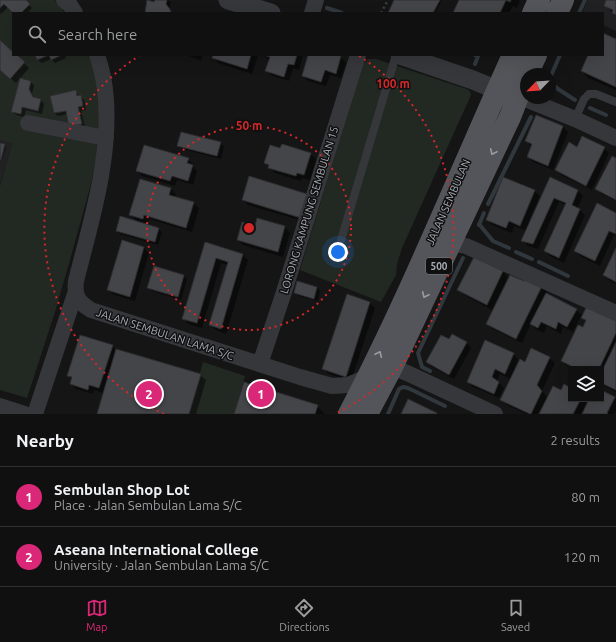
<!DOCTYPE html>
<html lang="en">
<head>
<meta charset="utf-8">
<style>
	:root { --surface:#101010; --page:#1e1e1e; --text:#f1f3f6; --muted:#9c9d9f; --line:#303030; --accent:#db2777 }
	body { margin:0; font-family:Ubuntu,sans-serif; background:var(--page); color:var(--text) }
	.controls { position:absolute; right:12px; bottom:12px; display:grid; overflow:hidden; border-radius:0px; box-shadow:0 4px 16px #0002 }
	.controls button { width:36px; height:36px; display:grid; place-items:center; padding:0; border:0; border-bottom:1px solid var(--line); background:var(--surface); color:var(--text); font:20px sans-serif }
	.compass { position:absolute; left:520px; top:68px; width:36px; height:36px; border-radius:50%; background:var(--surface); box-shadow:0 4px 16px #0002; rotate:245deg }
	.you { position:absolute; left:338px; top:252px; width:14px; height:14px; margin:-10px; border:3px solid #fff; border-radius:50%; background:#1a73e8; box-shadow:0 0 0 6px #1a73e833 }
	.badge { display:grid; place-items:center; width:26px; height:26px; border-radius:50%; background:var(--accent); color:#fff; font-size:13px; font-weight:700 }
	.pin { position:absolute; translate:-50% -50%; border:2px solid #fff; box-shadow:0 1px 4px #0006 }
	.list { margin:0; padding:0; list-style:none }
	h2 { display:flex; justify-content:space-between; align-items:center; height:52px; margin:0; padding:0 16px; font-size:17px }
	h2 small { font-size:13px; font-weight:400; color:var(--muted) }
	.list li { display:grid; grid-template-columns:26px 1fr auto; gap:12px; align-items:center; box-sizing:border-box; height:60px; padding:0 16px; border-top:1px solid var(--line) }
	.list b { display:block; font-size:15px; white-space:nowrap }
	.list p { margin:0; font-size:13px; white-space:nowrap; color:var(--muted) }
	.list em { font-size:13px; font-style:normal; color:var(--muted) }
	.icon { flex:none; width:22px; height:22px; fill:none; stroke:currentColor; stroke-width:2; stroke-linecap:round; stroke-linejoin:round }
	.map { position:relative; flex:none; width:616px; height:414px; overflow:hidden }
	.search { position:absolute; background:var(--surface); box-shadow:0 4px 16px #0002; left:12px; right:12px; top:12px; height:44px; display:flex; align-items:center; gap:10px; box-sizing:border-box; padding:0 14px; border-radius:0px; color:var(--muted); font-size:15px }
	.sheet { height:172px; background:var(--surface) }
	nav { display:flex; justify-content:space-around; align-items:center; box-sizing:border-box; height:56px; border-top:1px solid var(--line); background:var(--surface); font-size:11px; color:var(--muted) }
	nav a { display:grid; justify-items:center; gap:2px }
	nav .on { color:var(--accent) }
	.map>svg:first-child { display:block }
</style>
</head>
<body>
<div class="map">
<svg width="616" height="414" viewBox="0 0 616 414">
	<rect width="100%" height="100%" fill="#151516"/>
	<path fill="#212123" d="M588,0h28v31l-13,-6v-12h-21z
		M0,140l12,4 -12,41z"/>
	<path fill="#222822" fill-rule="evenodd" d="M26,0h29l10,13h-44z
		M4,4l9,9v39l-13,-12v-32z
		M17,55h18l2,5 12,-5 2,5 11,-5h26l4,8 6,23 1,27 -3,46 -5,25 -21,76 -15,52 -28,86 -27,-8v-204l12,-42 -12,-4v-70zM20,78l11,3 -2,8 4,8 8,3 -3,11 -16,-4 -2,7 -9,-2zM75,91l2,5 4,-1 2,11 -5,1 4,17 -13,3 -3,-16 -12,2 -4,-17z
		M368,59h8l84,28c5,1 10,2 11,8l-69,153 -5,16 -1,11 -15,27 -81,-32 63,-206z
		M203,362l42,14 -11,38h-45z"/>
	<path fill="#0007" d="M0,0h24l8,8 -5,5h-13l-6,-6 -7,7 -1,-2z
		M157,0h11l3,2 -2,6 3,5h-26l9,-10z
		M395,0h47l-7,13h-46z
		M460,0h60l-3,8 -4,-2 -4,7h-55z
		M607,0h9v16l-11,-11z
		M603,34l13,6v50l-28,-12 -6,-7 7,-16h14z
		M0,42l13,11v2h2l14,13 -13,15 -16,-14z
		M36,55h29l1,3 -11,5 -4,-4 -9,4 -4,-3z
		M185,55h18l-2,5z
		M214,55h44l-6,19 -34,-11 -5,-6z
		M263,55h40l-4,15 -6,-2 -4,13 -17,-5 -6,-5 4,-11 -3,-1z
		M309,55h24l8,2 5,6 -5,15 -11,-3 -4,11 -18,-5 -5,-5z
		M20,80l11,2 3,4 -2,7 2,5 7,2 3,4 -2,10 -16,-4 -2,7 -8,-2 -4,-4z
		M75,92l4,3v2l1,-1 4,4 2,10 -5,1 4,16 -12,3 -6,-16 -9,2 -4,-3z
		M536,116l27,11 5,5 -15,38 -20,-8 -5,-5 4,-10 -5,-6z
		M220,143l4,3 -3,13 -39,-10 -4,-4z
		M0,144l5,1 1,2 -4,13h-2z
		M282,145l29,9 5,5 -6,21 -8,-2 -1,3 -26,-8 -10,-10 16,-14z
		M578,148h26l5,5 -17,37 -31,-15 -5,-5z
		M188,159l5,5v2l4,5 -4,14 -16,-5 -2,6 -33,-10 -5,-5z
		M616,159v42l-14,-7 -6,-5z
		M250,178l56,44 -58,-17 -5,-5z
		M550,179l28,12 5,5 -6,13 3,1 5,5 -21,48 -14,-7 -5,-5 21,-46 -7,-3 -21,47 -10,-3 -5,-5 4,-10 -13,-5 -2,7 -20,-8 -5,-5 47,-29 6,5 -11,25 2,1z
		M140,180l31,9 5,5 -1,4 18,5 6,5 -7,24 -43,-13 -2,6 11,3 4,4 -4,13 -38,-11 -3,-3 21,-9 -8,-7z
		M616,214v22l-2,-1 -14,31 -20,-10 -5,-5z
		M258,220l27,7 5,6 -7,24 -40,-12 -5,-5 18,-13z
		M123,241l21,7 5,5 -14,48 -21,-6 -6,-5z
		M205,243l38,12 5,5 -22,74 -10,-4 -6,-5 18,-60 -7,-2 -19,65 -14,-4 -5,-6z
		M616,250v34l-5,-2 -7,-7z
		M474,258l29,14 5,5 -16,33 -28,-15 -6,-5z
		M184,276l3,3 -6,21 -29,-9 -4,-3z
		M511,276l37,14 -2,4 30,16 7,6 33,6v70l-12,-6 -3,-2v-15h-28l-6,-3 -5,-5 21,-32 4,-7 -6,-6 -8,16 -10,-5 -2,7 -14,-8 -3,7 -8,-4 -5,-5 -9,19 -29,-14 -6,-5z
		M298,282l19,5 3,4 -2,10 -20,-5 -3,-4z
		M370,303l5,5 -24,73 -22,-7 -6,-5z
		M450,341l16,1 5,6 -17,31 -22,-12 -5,-5z
		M112,346l4,4 84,25 6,5 -10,34h-98l6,-21 -10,-3 -1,4 -17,-5 -5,-5 1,-5 -3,-4z
		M532,350l17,8 6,5 -13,28 5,6 -5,10 1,1 18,-17 10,-2v10h16l2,2 1,-2h11v-8l15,8v12l-1,3h-75l-1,-1 -1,1h-12l-19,-9 -6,-5 10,-21 -11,-5 -3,7 7,7 -5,10 -26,-11 -5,-5 45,-28 5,5 -4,11 1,1 11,-8z
		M317,406l7,7v1h-89z"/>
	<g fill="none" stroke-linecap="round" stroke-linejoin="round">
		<path stroke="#30383e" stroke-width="4" d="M327,8l15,5
			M579,13l6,-13
			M475,64l3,-8 -3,-1
			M550,78l10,-23
			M550,82l8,7 17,11
			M590,108l16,7
			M488,204l43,-87
			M479,224l14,17 16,7
			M479,225l5,-12
			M516,252l16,7
			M539,262l29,14
			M430,371l-8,-4 -4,-14 45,-95
			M388,414l11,-25 4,-2 5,1 37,18"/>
	</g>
	<path fill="#444549" stroke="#2f2f32" d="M0,0h26l4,4 -9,9h-8l-9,-9 -4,4z
		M147,0l7,2 1,-2h12l-1,4 5,7 -1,2h-25z
		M394,0h46l-7,13h-45z
		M459,0h52l-1,2 -4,-2 -6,13h-47z
		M606,0h10v15l-4,-2 1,-3 -9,-4z
		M603,33l13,6v48l-35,-16 7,-16h15z
		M0,40l13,12v3h4l8,7 -15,17 -10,-9z
		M35,55h27l-11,5 -2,-5 -12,5z
		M213,55h38l-4,14 -35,-11z
		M263,55h34l-3,10 -6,-1 -4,13 -19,-6 5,-14z
		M308,55h29l4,1 -5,18 -11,-4 -4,12 -19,-6z
		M20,78l11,3 -2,8 4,8 8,2 -3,12 -16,-4 -1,7 -10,-2z
		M76,90l1,6 4,-1 2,11 -5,1 4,17 -13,3 -3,-16 -12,2 -4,-17z
		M536,115l27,11 -15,40 -21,-9 5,-13 -7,-3z
		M181,132l40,10 -4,14 -40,-10z
		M582,136l23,11 -19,39 -31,-16 14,-28 8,5z
		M0,143l5,1 -4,16 -1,-1z
		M282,144l29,9 -7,22 -7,-2 -1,3 -28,-8 1,-3 -5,-2 6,-18 10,3z
		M144,145l45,13 -2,5 6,2 -5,16 -16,-5 -2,5 -34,-10z
		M612,156l4,2v42l-21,-11z
		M249,176l58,18 -6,24 -59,-18z
		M503,177l32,13 -15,36 -11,-5 -3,7 -20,-8z
		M550,177l28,13 -6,15 8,4 -21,49 -15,-7 22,-48 -12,-5 -21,46 -12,-3z
		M140,179l31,9 -2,7 25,7 -8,26 -42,-13 -1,4 -14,-4z
		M597,203l19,10v21l-7,-3 -14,30 -21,-10z
		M120,216l39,12 -4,14 -39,-11z
		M257,218l28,8 -7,26 -41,-12 5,-18 13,4z
		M122,240l22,7 -14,50 -23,-7z
		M205,242l38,12 -22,75 -12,-4 19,-63 -12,-4 -19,65 -15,-4z
		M616,248v34l-13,-7z
		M474,257l29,14 -16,34 -30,-15z
		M154,266l30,9 -6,22 -31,-9z
		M510,275l14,6 3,-5 16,8 -27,55 -30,-15z
		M297,281l20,6 -3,12 -20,-6z
		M546,293l31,16 -10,18 -9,-5 -2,7 -15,-7 -3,6 -8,-4z
		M347,294l23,8 -24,75 -24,-8z
		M587,306l29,15v12l-17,36h-22l-16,-8 17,-36 5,2 3,-7 -5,-2z
		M452,334l15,8 -18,33 -23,-13 15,-27 8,4z
		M80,335l33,10 -14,43 -10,-3 -1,5 -18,-6 2,-7 -5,-1z
		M485,340l29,13 -9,21 -10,-5 -3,8 7,5 -5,12 -27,-12z
		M616,342v48l-15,-7v-10z
		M531,348l19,9 -13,28 5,6 -11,23h-1l-30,-14 20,-41 5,3z
		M116,349l85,25 -12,40h-92z
		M244,382l74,23 -3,9h-81z
		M564,384l7,4v11h10l-8,15h-34l14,-28 8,4z
		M601,390l14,7 -8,16 1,1h-26l7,-15h12z
		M408,399l29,14v1h-36z"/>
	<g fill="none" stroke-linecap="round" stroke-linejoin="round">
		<path stroke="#3c3e42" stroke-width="2.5" stroke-dasharray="2 3" stroke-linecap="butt" d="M381,13l7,-13"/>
		<path stroke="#36373b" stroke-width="8" d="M575,119l9,-20 5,-5h7l20,8
			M341,240l55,-185"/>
		<path stroke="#36373b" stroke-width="16" d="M64,0l6,5 5,8
			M312,13l4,-13
			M97,55c5,14 8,30 9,45 4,62 -15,121 -30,181 -2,15 2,21 15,29l209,67 32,9 16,-1 21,-9
			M518,96l57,23 41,19
			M28,123l78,15
			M450,243l16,3 150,67
			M260,364l23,-69 75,-240
			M392,367l15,6 88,41
			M0,406l25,8
			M35,414l40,-120"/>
		<path stroke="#36373b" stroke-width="19" d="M228,0l43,13
			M400,55l73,25 24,10"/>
		<path stroke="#53555a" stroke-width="22" d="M533,13l6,-13
			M557,13l6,-13
			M527,74l9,-19
			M349,414c61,-117 110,-239 164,-359
			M367,414l25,-47 118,-250 16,-41"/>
	</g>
	<defs><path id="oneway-chevron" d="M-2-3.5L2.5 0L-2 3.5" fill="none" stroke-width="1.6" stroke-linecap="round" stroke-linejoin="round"/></defs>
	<g stroke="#979ba3">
		<use href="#oneway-chevron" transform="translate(493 152) rotate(115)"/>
		<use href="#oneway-chevron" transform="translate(425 295) rotate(115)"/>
		<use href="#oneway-chevron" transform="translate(379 354) rotate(-65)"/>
	</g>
	<g fill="none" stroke="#d62828" stroke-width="2" stroke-dasharray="2 4">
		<circle cx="249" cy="228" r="102"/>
		<path d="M164 414A204 204 0 0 1 139 56M359 56A204 204 0 0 1 334 414"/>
	</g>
	<g text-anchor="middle" stroke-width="3" stroke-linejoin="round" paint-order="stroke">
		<rect fill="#101011" stroke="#7a7e84" stroke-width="1" x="426" y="258" width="26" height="16" rx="3"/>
		<g font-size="10" font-weight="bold" fill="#a8adb5">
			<text x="439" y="270">500</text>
		</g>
		<g font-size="11" fill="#a8adb5" stroke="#101011">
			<text transform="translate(448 202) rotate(-66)" y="4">JALAN SEMBULAN</text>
			<text transform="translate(309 210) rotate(-73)" y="4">LORONG KAMPUNG SEMBULAN 15</text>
			<text transform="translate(165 334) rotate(18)" y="4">JALAN SEMBULAN LAMA S/C</text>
		</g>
	</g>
	<circle cx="249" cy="228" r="6" fill="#d62828" stroke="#101011" stroke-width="2"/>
	<g font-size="12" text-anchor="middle" font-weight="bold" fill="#d62828" stroke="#101011" stroke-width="3" stroke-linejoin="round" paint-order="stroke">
		<text x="393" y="88">100 m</text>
		<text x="249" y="130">50 m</text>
	</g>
</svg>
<div class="controls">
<button><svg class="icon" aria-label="layers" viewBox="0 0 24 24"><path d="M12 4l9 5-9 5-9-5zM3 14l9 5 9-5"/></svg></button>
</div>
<svg class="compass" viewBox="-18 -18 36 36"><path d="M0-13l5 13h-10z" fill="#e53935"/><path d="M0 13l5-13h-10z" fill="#9c9d9f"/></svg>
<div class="you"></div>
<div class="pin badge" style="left:261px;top:394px">1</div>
<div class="pin badge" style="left:149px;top:394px">2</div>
<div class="search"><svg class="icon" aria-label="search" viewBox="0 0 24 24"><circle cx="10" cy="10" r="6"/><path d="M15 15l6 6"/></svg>Search here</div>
</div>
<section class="sheet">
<h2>Nearby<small>2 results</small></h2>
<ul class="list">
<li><span class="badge">1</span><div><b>Sembulan Shop Lot</b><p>Place · Jalan Sembulan Lama S/C</p></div><em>80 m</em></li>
<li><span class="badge">2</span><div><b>Aseana International College</b><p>University · Jalan Sembulan Lama S/C</p></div><em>120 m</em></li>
</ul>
</section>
<nav>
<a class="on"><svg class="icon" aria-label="map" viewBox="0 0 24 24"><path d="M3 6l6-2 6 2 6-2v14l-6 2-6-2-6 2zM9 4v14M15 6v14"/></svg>Map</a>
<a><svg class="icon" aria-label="directions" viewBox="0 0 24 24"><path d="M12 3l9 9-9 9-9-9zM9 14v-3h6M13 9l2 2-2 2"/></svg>Directions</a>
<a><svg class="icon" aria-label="saved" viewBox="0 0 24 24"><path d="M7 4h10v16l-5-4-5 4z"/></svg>Saved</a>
</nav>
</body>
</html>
